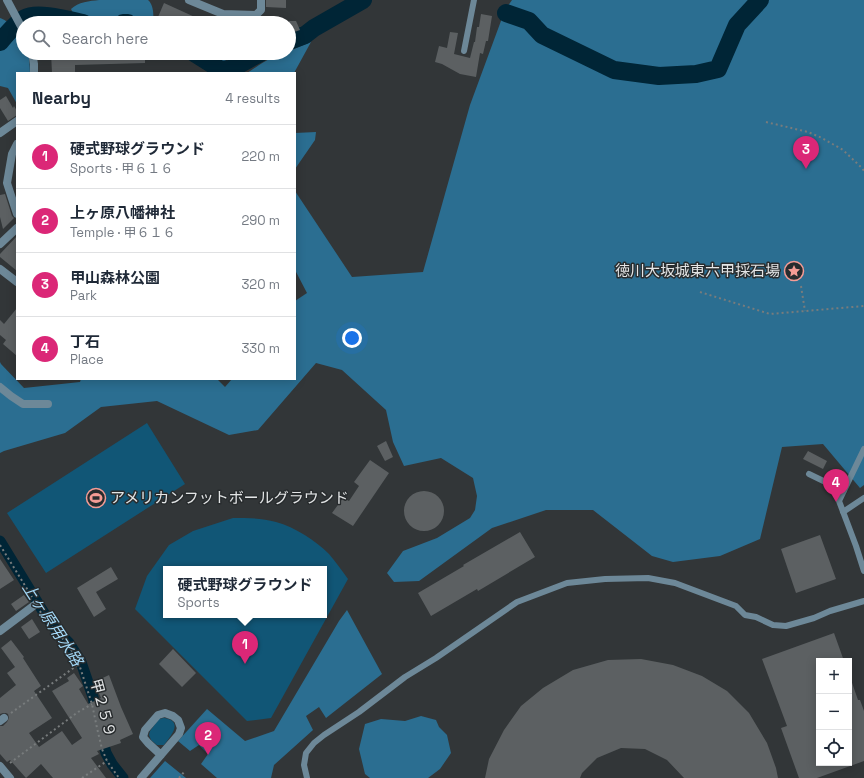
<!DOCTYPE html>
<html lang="en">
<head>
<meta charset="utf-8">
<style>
	:root { --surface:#fff; --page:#f6f6f7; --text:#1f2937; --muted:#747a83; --line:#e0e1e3; --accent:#db2777 }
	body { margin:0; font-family:"Space Grotesk","Noto Sans JP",sans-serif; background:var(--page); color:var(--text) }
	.controls { position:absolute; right:12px; bottom:12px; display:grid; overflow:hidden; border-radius:0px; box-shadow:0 2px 10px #0003 }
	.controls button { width:36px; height:36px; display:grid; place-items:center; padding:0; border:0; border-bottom:1px solid var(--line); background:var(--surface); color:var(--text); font:20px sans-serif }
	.you { position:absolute; left:352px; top:338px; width:14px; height:14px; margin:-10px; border:3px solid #fff; border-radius:50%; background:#1a73e8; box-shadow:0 0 0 6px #1a73e833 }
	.badge { display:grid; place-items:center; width:26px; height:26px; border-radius:50%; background:var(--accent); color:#fff; font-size:13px; font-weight:700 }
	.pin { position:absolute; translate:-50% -33px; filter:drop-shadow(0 1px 2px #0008) }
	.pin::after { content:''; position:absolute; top:21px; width:14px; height:12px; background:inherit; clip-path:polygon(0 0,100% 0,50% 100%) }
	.popup { position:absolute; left:163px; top:566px; width:164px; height:52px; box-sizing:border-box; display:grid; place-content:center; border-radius:0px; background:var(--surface); filter:drop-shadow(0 1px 3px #0005); font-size:13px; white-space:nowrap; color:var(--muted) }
	.popup b { font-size:15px; color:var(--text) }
	.popup::after { content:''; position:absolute; left:50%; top:100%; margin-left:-8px; border:8px solid transparent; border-top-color:var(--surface) }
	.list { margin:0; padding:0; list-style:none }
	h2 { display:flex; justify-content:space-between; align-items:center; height:52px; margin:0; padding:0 16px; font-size:17px }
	h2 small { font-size:13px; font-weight:400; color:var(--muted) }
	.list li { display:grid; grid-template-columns:26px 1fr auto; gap:12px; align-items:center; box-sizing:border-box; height:64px; padding:0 16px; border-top:1px solid var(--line) }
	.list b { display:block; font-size:15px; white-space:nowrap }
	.list p { margin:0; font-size:13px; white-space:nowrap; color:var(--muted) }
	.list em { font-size:13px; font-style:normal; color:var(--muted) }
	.icon { flex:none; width:22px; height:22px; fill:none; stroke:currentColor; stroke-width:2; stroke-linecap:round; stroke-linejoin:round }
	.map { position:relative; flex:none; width:864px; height:778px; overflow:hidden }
	.search { position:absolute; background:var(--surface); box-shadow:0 2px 10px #0003; left:16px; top:16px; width:280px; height:44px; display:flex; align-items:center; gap:10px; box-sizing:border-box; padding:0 14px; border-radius:22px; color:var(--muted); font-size:15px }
	.panel { position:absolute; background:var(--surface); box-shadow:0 2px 10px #0003; left:16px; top:72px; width:280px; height:308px; border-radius:0px }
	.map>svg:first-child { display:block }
</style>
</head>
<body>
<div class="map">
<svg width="864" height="778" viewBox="0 0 864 778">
	<rect width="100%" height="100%" fill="#323638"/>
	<path fill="#115676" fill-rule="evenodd" d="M147,423l38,61 -139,89 -39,-60z
		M233,518c14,0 29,0 43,4 19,5 40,19 53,32 7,8 13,17 19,25l-77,139 -24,3 -112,-112 12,-33 22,-31 24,-14zM166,569h158v46h-158z
		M164,718c20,3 7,18 0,27h-7l-6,-5 -2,-5 1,-4 9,-12z"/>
	<path fill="#2b6e91" d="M99,0h49c5,4 6,14 5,20l7,3h-11l-6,-4 -23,-2 -29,3 -17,-5 -3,-6c7,-7 19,-8 28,-9z
		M512,0h352v485l-4,3 -37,-44 -41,3 -22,92 -40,17 -47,6 -21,-6 -59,-46h-47l-54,18 -73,53 -25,1 -7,-9 16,-22 34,-13 33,-20 5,-8 2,-14 -4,-18 -32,-20 -37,8 -11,-24 -7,-32 -44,-40 -26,-7 -58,67 -29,5 -72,-34 -56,6 -36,26 -61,18 -4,2v-91l1,2 23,24 56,-6 1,-3h136l8,8 7,-8h63v-78l12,-8 -12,-23v-79l57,86 71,-5 47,-167 35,-95z
		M0,18c7,2 21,14 23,22 1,4 0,9 0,13h6v1l1,19h-13v31l-9,-16 -8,-2z
		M311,42l-17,31h-47c11,-7 28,-20 42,-20v-2z
		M198,53h27l1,13 -11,-3z
		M316,132l-1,8 -20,29v-36z
		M347,610l35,64 -56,44 -7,-11 -13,9 7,14 -39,35 -3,13h-54l-16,-14 7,-10 -9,-9 -9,6 -12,-10 29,-32 38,32 29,-10 65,-110z
		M421,716l15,4 3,7 8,8 4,18 -11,16 -12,9h-58l-5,-4 -6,-25 6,-25 16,-5 24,2z
		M165,761l21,17h-36z"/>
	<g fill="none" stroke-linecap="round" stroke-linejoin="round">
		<path stroke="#002536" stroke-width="11" d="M0,541l44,72 13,18 12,12 12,19 12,35 4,19
			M101,734l5,19 6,11 11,14"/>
		<path stroke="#002536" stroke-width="18" d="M506,13l23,8 13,14 72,35 45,6 37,-2 22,-5 19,-44 23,-25
			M123,23h5
			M289,41l16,-6 9,-7 49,-28
			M0,42c7,-8 15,-19 25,-24 12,-7 44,2 58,5
			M194,53l27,17 3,3
			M221,70l10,-1 29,-16"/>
	</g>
	<path fill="#5c6062" d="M266,0h20v8l-20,-1z
		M164,3l44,20h-37l-13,-6z
		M481,14l11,2 -4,25h-2l-3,13 -3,-1 -4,24 -16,-3 -18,-10 -7,-2 4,-16 8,2 3,-16 8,1 -4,21 16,4 4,-16h1l2,-15h2z
		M289,21h7l4,9 -11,4z
		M51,53h94v10l-70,2v8h-23z
		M6,96l7,12 1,-2 3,5v4l-9,6 -8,-13v-8z
		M5,194l7,22 2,2 -11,11 -3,-12v-22z
		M17,236v35l-17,-14v-3z
		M17,308v48l-14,-12 3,-4 -6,-5v-15l4,4z
		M386,441l7,16 -8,4 -8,-15z
		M808,451l19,10 -4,8 -20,-10z
		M370,460l19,13 -36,53 -21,-13 11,-15 6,3 10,-15 -5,-4z
		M404 511a20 20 0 1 1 40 0a20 20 0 1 1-40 0Z
		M520,532l15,25 -57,34 -1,-2 -46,27 -13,-23 46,-27 -1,-1z
		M820,535l16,44 -40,14 -15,-44z
		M0,559l14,21 -14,9z
		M111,567l7,12 -22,13 10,17 -12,8 -17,-29z
		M24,595l5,7 -13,9 -5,-7z
		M32,619l8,13 -11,7 -8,-12z
		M834,633l10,28h-25v102h30v-86h1l8,23h2l4,11v50l-47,17h-18l-18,-50 6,-2 -25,-67z
		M11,640l13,17 -1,1 18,28 -7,5 18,27 -23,15 10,14 23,-16 10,14 10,-7 -30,-47 17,-10 -2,-3 7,-5 9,13 -4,3 9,15 13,-6 -7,-16 15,-7 12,32 12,27 -13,6 1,3 -24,8 2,3 -8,4 15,20h-53l-12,-14 -15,14 -16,-18 -3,2 -7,-8v-28h3l4,-4 2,-4 -1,-4 -2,-1h-3l-3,1v-16l16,-13 -9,-12 8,-6 -14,-19z
		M173,649l23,24 -14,14 -23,-23z
		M641,659l32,6 29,11 25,15 22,22 18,30 9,25 2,10h-94l-17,-18 -22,-11 -24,-1 -24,10 -15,15 -2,5h-95l4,-19 15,-29 17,-24 22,-18 30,-18 35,-10z"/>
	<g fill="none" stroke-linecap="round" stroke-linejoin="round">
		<path stroke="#787c7d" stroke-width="2" stroke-dasharray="2 3" stroke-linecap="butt" d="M766,122l42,10 14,6 21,12 19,18 2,3
			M801,286l4,25
			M700,292l70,22 94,-8
			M0,545l32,52
			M40,611l3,6 15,17 10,10 11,20 13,40 5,24 5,21 5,12 12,17
			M11,713l68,-49
			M10,763l68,-51 14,-8
			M82,778l25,-17
			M179,778l6,-7"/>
		<path stroke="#6d8898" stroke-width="6" d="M464,51l10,-51
			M864,449l-25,52 17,45 8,25
			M809,474l35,17
			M843,512l21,-14
			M307,778l-3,-13 2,-12 8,-10 10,-8 35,-23 46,-35 31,-19 81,-56 50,-19 38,-4 43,-1 27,5 61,23 9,9 11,2 17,8 13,1 28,-8 16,-7 34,-10"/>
		<path stroke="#6d8898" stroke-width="8" d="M7,0l16,30
			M189,0l34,14 33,1 5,-5v-10
			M32,53l2,11v9
			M0,133l17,-12
			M17,144l-5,10 -5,29 10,31
			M0,244l17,-16
			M0,269l17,13
			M0,387l11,9 12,8h25
			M0,631l36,-27
			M0,721l4,-3
			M0,766l10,12
			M141,778l38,-44 2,-6 -3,-8 -5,-4 -8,-3 -7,2 -13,15 -2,7 5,6 13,12"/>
	</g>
	<defs>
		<g id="sight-ring" transform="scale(1)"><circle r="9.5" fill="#282c2e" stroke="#f59c95" stroke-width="1.5"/><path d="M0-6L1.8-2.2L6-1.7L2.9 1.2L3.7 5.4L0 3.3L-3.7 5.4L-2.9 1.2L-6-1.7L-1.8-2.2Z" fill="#f59c95"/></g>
		<g id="stadium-ring" transform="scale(1)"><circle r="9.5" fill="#282c2e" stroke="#f59c95" stroke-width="1.5"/><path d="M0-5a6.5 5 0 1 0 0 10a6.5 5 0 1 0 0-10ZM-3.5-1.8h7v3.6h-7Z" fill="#f59c95"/></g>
	</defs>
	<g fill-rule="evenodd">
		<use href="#sight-ring" x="794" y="271"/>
		<use href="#stadium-ring" x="96" y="498"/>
	</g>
	<g text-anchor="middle" stroke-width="3" stroke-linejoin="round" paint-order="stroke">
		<g font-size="15" fill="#e3e5e6" stroke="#282c2e" text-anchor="end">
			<text x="780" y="276">徳川大坂城東六甲採石場</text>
			<text x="110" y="503" text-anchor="start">アメリカンフットボールグラウンド</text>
		</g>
		<g font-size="15" fill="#e3e5e6" stroke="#282c2e">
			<text transform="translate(103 708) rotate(75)" y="5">甲２５９</text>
		</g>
		<g font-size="16" font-style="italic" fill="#a2d7f6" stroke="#282c2e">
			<text transform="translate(53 624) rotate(57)" y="6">上ヶ原用水路</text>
		</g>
	</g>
</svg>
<div class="controls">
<button>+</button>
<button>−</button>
<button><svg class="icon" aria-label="locate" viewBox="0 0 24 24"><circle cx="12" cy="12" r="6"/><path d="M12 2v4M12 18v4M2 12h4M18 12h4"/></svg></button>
</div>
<div class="you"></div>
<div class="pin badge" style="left:245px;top:664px">1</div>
<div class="popup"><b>硬式野球グラウンド</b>Sports</div>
<div class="pin badge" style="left:208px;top:755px">2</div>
<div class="pin badge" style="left:806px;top:169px">3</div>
<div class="pin badge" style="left:836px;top:502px">4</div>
<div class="search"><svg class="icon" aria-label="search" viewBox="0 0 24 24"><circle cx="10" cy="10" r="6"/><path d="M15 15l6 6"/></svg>Search here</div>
<section class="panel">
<h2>Nearby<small>4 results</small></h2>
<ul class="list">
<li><span class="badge">1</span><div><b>硬式野球グラウンド</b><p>Sports · 甲６１６</p></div><em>220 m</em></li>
<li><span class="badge">2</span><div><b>上ヶ原八幡神社</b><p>Temple · 甲６１６</p></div><em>290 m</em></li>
<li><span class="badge">3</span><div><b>甲山森林公園</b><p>Park</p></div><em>320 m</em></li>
<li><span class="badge">4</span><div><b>丁石</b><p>Place</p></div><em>330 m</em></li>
</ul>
</section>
</div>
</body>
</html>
